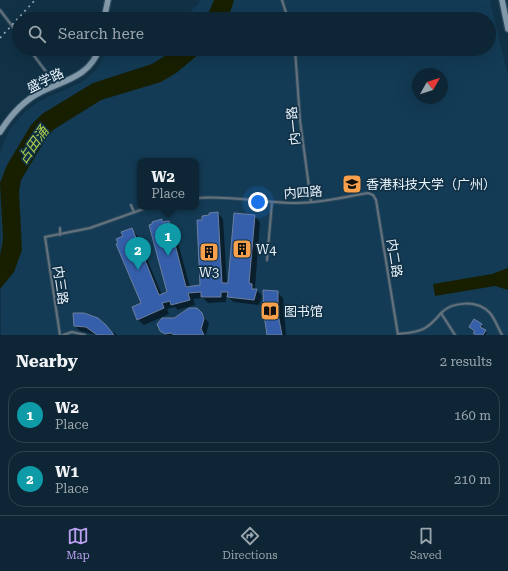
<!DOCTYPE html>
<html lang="en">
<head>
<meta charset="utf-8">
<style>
	:root { --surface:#0d2534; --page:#162d3c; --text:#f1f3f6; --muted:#9aa5ac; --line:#2d424f; --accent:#bca0f2 }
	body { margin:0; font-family:"Roboto Serif","Noto Sans SC",serif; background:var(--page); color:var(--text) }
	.compass { position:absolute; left:412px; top:68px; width:36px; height:36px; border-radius:50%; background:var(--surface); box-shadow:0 4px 16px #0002; rotate:51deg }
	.you { position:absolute; left:258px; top:202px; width:14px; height:14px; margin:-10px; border:3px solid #fff; border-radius:50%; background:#1a73e8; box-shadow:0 0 0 6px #1a73e833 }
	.badge { display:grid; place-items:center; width:26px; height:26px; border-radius:50%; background:var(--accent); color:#fff; font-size:13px; font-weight:700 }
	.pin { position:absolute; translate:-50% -33px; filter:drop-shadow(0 1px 2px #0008) }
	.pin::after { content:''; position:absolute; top:21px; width:14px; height:12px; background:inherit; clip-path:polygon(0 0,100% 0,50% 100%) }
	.popup { position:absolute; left:137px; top:158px; width:62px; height:52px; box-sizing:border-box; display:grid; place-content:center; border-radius:8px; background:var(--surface); filter:drop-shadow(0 1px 3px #0005); font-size:13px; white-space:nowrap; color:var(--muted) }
	.popup b { font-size:15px; color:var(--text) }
	.popup::after { content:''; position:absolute; left:50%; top:100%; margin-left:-8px; border:8px solid transparent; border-top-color:var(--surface) }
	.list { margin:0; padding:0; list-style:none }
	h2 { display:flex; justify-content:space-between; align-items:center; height:52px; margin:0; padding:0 16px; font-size:17px }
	h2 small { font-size:13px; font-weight:400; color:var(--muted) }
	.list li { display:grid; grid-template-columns:26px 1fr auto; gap:12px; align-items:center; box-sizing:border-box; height:56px; margin:0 8px 8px; padding:0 8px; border:1px solid var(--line); border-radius:16px }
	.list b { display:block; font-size:15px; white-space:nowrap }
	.list p { margin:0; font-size:13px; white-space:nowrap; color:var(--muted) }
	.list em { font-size:13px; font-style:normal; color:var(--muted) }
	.icon { flex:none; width:22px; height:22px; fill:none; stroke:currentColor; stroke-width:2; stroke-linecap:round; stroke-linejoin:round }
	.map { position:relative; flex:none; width:508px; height:335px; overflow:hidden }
	.search { position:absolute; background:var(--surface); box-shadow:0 4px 16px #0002; left:12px; right:12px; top:12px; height:44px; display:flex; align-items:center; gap:10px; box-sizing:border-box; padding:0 14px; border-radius:22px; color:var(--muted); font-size:15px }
	.sheet { height:180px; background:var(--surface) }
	nav { display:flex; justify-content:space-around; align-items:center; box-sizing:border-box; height:56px; border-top:1px solid var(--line); background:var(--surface); font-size:11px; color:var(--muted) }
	nav a { display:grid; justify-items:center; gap:2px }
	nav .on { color:var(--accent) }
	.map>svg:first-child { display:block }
</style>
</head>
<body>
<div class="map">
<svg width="508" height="335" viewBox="0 0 508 335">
	<rect width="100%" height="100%" fill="#113146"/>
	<path fill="#133b55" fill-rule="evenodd" d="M199,0h291l18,76v259h-507l-1,-183 9,-22 16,-18 14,-11 43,-19 15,-13 10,-20h40l3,3 3,-3h336v-30h-306l17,-17zM418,74h24v24h-24zM140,161h56v46h-56z"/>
	<path fill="#181f01" d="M214,0h20l-6,19h-22z
		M176,49h29l-29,24 -15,9 -60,18 -48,30 -6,7 -26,43 -2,12 3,58 -8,22 -14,17v-33l3,-17 -3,-56 7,-18 24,-40 11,-11 51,-31 59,-19z
		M508,268v22l-13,-4 -60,10 -2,-12 59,-10z"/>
	<path fill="#0007" d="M218,213l5,6 4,65h2l25,-68 6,6 -5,66 7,8 -3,9 -25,-3 -5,-4h-3v4l-18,1 -5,-5 -10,1 2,6 -17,5 -3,-3 -8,2 2,5 -25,11 -6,-5 -5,-12 9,-4 -18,-67 7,-8 6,6 25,60 6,-2 -7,-73 3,3 4,-1 6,6 16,59 11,-1 2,-65z
		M277,292l6,6 3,37h-17z
		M197,309l12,14 -3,12h18h-58l-7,-7 26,-18z
		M74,314l38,20 2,-2 3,3h-20l-17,-4 -5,-5z
		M481,325l2,1 -2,3 6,4 -2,2h-9l-2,-2z"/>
	<path fill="#365fab" stroke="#6c7f9f" d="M218,212l4,71h6l6,-70 21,2 -6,68 3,1v5h5l-3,11 -27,-3 1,-5h-7v5h-20v-5l-13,1 2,7 -19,5 -1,-4 -8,2 2,5 -27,12 -5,-13 9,-4 -25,-59 2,-1 -2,-4 7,-3 -2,-4 11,-4 27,67 8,-3 -18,-67 3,-1v-2l10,-3v3l7,-1 17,66 14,-2 -3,-65h5v-4l7,-1v-2z
		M263,290l15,1v23l4,21h-15l-3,-20z
		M189,308h8l5,5 2,6 -3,10 3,6h-30l-3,-2 -6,1 -5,-3 -3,-7 5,-6h12z
		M73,313h11l14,5 8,7 8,10h-17l-11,-8 -12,-1z
		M474,319l8,5 -2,3 6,3 -3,5h-7l-3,-2 2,-2 -6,-4z"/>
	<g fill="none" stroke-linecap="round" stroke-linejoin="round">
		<g stroke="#2f4c5f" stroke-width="4">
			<path id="lane" d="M282,0l6,19
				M0,10l19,25
				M29,49l27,36
				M295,49l5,71 11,82
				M196,198c34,-3 68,5 102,5 23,0 47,-6 70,-10l5,2 3,5 22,135
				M131,205l3,7
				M60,228v7
				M267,260l5,-58
				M441,313l14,22
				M398,334c9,-1 19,-1 27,-6 7,-4 11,-9 16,-15 12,-12 37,-13 49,0 5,6 8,15 12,22
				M60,335l-15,-98 45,-9 59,-21
				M63,335l9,-3 13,3"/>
		</g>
		<g stroke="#2f4c5f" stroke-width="8">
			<path id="secondary" d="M502,0l6,29
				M104,19l4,-19
				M0,132c10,-16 22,-30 39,-39 23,-12 51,-16 60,-44"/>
		</g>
		<use href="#lane" stroke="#64727d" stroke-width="2"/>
		<use href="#secondary" stroke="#8299aa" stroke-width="5.5"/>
		<path stroke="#a4b5c2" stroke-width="1.5" stroke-dasharray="2 4" stroke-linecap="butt" d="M0,38l35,-38"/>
	</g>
	<defs>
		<g id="university-square" transform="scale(1)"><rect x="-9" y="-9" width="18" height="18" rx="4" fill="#f8a04b" stroke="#113146"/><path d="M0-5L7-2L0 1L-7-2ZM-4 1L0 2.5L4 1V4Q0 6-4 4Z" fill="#111"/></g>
		<g id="building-square" transform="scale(1)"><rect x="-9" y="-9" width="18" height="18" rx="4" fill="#f8a04b" stroke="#113146"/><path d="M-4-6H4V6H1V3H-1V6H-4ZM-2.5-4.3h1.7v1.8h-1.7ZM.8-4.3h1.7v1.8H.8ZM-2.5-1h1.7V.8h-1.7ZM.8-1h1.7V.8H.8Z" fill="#111"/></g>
		<g id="library-square" transform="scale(1)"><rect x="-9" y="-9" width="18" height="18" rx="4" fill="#f8a04b" stroke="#113146"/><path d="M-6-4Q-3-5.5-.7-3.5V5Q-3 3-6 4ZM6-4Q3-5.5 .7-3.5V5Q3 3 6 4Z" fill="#111"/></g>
	</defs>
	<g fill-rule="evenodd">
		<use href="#university-square" x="352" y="184"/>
		<use href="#building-square" x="242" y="249"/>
		<use href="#building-square" x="209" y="252"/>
		<use href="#library-square" x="270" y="311"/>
	</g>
	<g text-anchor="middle" stroke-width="3.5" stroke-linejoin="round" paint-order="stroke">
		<g font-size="13" fill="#e9f3fc" stroke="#113146">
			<text transform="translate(45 80) rotate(-26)" y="5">盛学路</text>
			<text transform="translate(293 126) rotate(-96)" y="5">内一路</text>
			<text transform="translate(303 192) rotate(-4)" y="5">内四路</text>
			<text transform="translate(395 258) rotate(81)" y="5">内二路</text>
			<text transform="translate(61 285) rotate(82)" y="5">内三路</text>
		</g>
		<g font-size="13" fill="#e9f3fc" stroke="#113146" text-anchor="start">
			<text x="366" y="189">香港科技大学（广州）</text>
			<text x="256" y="254">W4</text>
			<text x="209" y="277" text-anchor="middle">W3</text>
			<text x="284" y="316">图书馆</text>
		</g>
		<g font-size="14" font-style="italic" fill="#afcf4b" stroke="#113146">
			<text transform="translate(33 145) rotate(-55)" y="5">占田涌</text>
		</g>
	</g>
</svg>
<svg class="compass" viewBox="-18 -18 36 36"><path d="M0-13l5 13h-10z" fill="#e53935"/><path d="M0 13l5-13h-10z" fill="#9aa5ac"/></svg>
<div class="you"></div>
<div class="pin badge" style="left:168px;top:256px;background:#0f9aa8">1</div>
<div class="popup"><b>W2</b>Place</div>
<div class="pin badge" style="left:138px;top:270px;background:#0f9aa8">2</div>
<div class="search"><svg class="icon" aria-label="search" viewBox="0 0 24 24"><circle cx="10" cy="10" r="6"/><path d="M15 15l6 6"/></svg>Search here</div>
</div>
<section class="sheet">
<h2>Nearby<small>2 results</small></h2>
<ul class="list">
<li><span class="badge" style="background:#0f9aa8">1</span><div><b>W2</b><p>Place</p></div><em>160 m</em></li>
<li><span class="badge" style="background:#0f9aa8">2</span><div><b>W1</b><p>Place</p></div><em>210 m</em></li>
</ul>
</section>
<nav>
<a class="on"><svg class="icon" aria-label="map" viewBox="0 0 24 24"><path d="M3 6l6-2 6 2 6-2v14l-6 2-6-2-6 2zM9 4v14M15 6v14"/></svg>Map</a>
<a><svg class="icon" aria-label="directions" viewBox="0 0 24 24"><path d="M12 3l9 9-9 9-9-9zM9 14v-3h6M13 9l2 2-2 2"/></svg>Directions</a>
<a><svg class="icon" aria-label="saved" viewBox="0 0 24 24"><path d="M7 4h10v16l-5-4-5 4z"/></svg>Saved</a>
</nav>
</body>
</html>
